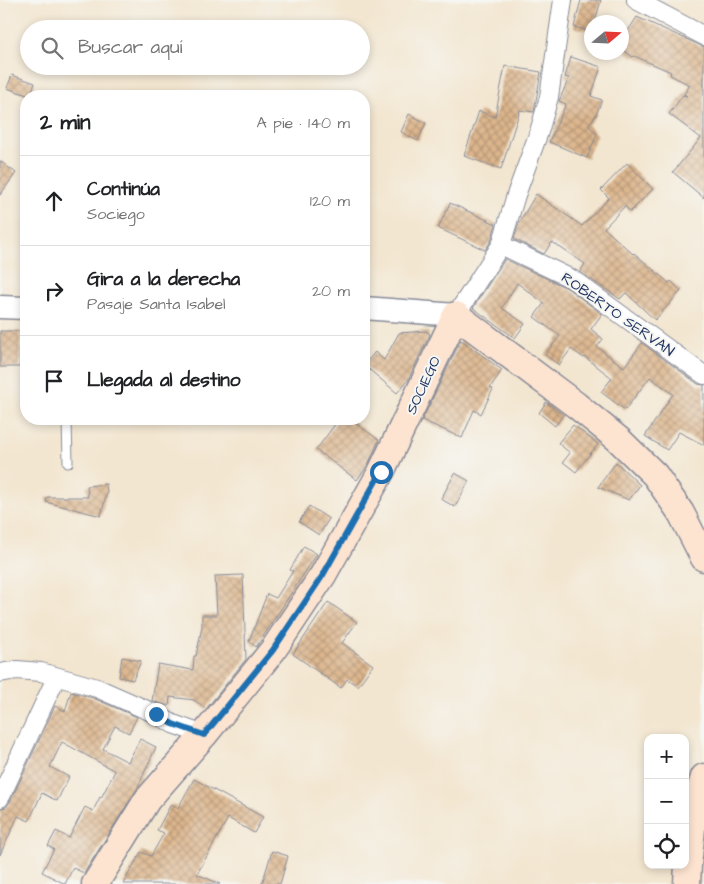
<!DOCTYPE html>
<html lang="es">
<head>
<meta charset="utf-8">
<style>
	:root { --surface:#fff; --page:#f6f6f6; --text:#202124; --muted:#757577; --line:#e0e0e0 }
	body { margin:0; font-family:"Architects Daughter",sans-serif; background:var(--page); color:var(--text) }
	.controls { position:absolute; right:15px; bottom:15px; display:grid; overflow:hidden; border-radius:10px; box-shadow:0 2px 8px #0003 }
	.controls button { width:45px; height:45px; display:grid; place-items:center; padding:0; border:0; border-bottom:1px solid var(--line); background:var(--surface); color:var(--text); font:25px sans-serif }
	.compass { position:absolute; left:584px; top:15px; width:45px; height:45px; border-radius:50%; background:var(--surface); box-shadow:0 2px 8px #0003; rotate:71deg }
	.stop { position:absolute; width:15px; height:15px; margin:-11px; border:4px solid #1f6fb2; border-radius:50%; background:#fff }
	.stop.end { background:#1f6fb2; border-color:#fff; box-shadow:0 1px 5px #0008 }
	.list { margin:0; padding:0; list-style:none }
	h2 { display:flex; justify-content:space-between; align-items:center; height:65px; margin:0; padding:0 20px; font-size:21px }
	h2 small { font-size:16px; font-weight:400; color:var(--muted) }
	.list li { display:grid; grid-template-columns:32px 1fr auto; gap:15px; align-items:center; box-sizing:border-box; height:90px; padding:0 20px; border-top:1px solid var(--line) }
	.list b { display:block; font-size:19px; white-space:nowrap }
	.list p { margin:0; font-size:16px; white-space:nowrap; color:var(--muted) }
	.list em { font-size:16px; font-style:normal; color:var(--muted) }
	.icon { flex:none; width:28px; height:28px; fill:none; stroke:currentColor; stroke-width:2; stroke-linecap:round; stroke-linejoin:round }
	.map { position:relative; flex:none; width:704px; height:884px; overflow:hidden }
	.search { position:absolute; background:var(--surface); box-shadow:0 2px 8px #0003; left:20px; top:20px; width:350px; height:55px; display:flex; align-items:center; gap:12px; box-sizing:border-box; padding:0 18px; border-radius:28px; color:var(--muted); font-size:19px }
	.panel { position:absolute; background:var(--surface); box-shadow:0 2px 8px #0003; left:20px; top:90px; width:350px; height:335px; border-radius:20px }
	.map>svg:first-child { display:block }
</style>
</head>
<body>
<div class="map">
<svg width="704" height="884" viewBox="0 0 704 884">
	<defs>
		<pattern id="building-cross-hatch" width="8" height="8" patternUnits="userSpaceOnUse" patternTransform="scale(1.25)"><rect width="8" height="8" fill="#ddb68c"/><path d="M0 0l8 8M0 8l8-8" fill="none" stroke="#b29476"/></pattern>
	</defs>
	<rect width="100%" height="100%" fill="#f6f6f2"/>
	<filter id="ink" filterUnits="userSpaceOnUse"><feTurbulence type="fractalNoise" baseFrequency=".02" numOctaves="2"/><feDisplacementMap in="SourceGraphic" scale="10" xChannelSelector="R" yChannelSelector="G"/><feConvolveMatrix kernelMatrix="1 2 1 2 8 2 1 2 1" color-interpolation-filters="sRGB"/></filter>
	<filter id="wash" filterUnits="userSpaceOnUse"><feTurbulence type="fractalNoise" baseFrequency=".0096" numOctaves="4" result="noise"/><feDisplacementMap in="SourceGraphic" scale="20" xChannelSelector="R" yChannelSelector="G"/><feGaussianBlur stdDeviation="1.12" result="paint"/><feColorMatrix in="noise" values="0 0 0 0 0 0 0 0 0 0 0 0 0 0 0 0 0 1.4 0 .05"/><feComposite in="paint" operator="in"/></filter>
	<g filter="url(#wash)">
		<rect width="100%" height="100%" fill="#f3e6d0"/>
		<g id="blocks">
			<path fill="url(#building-cross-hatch)" d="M581,0h20l-6,22h-3v10l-18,-5z
				M637,17l67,30v151l-31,-26 28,-34 -32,-24 14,-19 4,1 -3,-2 6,-9 -20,-10 1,-3 -37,-16 -1,1 -11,-8v-9z
				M571,57l30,10 -10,29 11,4 -7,17 -7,8 9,9 -10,24 -38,-16 17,-38 -7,-3 10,-23 -4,-1z
				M505,66l36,6 -7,40 -14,-2 -19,59 -37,-13 15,-45 16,6z
				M12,75l23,8 -5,13 -23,-8z
				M409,114l17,9 -8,18 -17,-9z
				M0,161l16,12 -16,22z
				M627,163l26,26 -23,23 -5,-6 -21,22 29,26 1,-1 35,30 2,-2 10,10 -26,29 -29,-27 -6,6 -40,-27 5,-8 -33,-22 -8,12 -30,-15 5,-16 17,-29 46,32 27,-28 -8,-8z
				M450,203l46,21 -5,17 -6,9 -47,-22z
				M505,259l62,29 35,26 -11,15 12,10 -6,8 27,20 18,-24 56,41 6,1v60l-25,-13 -12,18 -22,-14 28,-42 -23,-17 -25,33 -24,-18 11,-14 -27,-21 -1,1 -13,-9 -12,16 -14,-10 15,-19 -26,-19 10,-14 -27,-20 -15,25 23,16 -10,14 -42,-30z
				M0,331h20v36h-20z
				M426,331l4,3 -22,46 -11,13 -33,-28 11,-13 9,8 15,-27z
				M461,340l41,30 -12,18 3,1 -12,25 -7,-4 -12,28 -40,-18z
				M546,402l17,13 -8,11 -16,-13z
				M339,419h11l29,21 -11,25 -11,15 -41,-30z
				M573,425l25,19 -22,28 -13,-10 7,-9 -12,-10z
				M616,462l24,23 -11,15 -31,-13z
				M455,473l14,8 -14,26 -14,-8z
				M106,484l1,8 -6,24 -55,-14 1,-5h41l-1,-11z
				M309,506l20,13 -10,16 -20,-13z
				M304,546l13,8 -61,93 -7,-6 18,-47 9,4 17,-27 -3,-1z
				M243,575l3,84 -40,50 -12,-9 -24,-3 -1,9 -17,-5 6,-37 35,6 1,-14h2l6,-29v-12h15l-2,-39z
				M328,602l29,20 -15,21 31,22 -15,21 -11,-7 -6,9 -48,-34z
				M122,657l19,4 -8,19 -14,-3z
				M71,692l22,6 44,19 -8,16 -14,-7 -12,23 25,13 12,-23 16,8 -19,42 -53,84 -11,-5 -8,16 -23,-12 12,-23 -6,-3 8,-15 13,7 16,-31 8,4 7,-14 1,1 14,-27 -53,-29 -12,25 19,10 -12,24 -15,-8 -13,28 -11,-5 -18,39v-47l6,-1 4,-5 45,-96 10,5z
				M194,779l69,38 -9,16 -26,-15 -31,56 23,10h-97l18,-32 10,4 13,-23 -7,-3 14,-26 7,4z
				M272,851l16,5 -8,28h-18z"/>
		</g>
	</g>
	<g filter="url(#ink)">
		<use href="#blocks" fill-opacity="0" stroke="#878a97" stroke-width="1"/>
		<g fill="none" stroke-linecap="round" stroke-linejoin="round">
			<g stroke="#878a97" stroke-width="11">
				<path id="service" d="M67,419l1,44"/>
			</g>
			<g stroke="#878a97" stroke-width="20">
				<path id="minor" d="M636,0l68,36
					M501,245l71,34 132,96
					M456,315l45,-70 15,-50 23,-63 10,-35 14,-97
					M0,673l17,-3 24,2 56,16 59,26 17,10 31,11
					M0,798l56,-120"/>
			</g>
			<g stroke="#878a97" stroke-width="25">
				<path id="tertiary" d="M0,307l26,1
					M364,308l92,7"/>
			</g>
			<g stroke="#878a97" stroke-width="29">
				<path id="secondary" d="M95,884l52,-84 57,-65 69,-85 50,-75 58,-103 75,-157 120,90 42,34 37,36 26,38 23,45
					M687,884l1,-19 6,-55 10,-33"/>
			</g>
			<use href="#service" stroke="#fff" stroke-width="9"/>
			<use href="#minor" stroke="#fff" stroke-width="18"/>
			<use href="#tertiary" stroke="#fff" stroke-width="22"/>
			<use href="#secondary" stroke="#fde4d1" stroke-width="26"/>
		</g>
	</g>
	<g fill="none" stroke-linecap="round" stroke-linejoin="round" filter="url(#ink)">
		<path stroke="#1f6fb2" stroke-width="6" d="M156,714l17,10 31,11 69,-85 50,-75 58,-103"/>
	</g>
	<g text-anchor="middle" stroke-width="4" stroke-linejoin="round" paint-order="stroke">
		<g font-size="15" fill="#1b2f5e" stroke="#f6f6f2">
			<text transform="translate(618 314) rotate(35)" y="5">ROBERTO SERVAN</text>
			<text transform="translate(423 385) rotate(-65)" y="5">SOCIEGO</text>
		</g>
	</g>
</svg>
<div class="controls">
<button>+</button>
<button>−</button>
<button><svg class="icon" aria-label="locate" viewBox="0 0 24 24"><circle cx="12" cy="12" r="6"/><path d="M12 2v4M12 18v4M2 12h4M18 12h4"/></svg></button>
</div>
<svg class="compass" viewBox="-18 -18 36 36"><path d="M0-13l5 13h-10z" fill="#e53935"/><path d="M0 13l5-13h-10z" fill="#757577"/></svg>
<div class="stop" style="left:381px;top:472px"></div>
<div class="stop end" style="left:156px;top:714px"></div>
<div class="search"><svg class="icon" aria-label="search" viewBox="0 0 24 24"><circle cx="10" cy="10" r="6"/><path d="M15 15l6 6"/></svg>Buscar aquí</div>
<section class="panel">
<h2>2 min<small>A pie · 140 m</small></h2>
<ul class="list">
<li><svg class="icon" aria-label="ahead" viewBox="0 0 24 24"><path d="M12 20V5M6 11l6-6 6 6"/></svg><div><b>Continúa</b><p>Sociego</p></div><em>120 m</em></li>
<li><svg class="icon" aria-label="right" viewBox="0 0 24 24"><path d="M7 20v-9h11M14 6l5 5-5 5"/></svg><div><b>Gira a la derecha</b><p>Pasaje Santa Isabel</p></div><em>20 m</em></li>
<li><svg class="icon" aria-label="arrive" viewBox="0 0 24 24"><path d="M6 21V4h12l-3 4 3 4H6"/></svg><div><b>Llegada al destino</b></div></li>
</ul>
</section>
</div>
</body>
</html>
